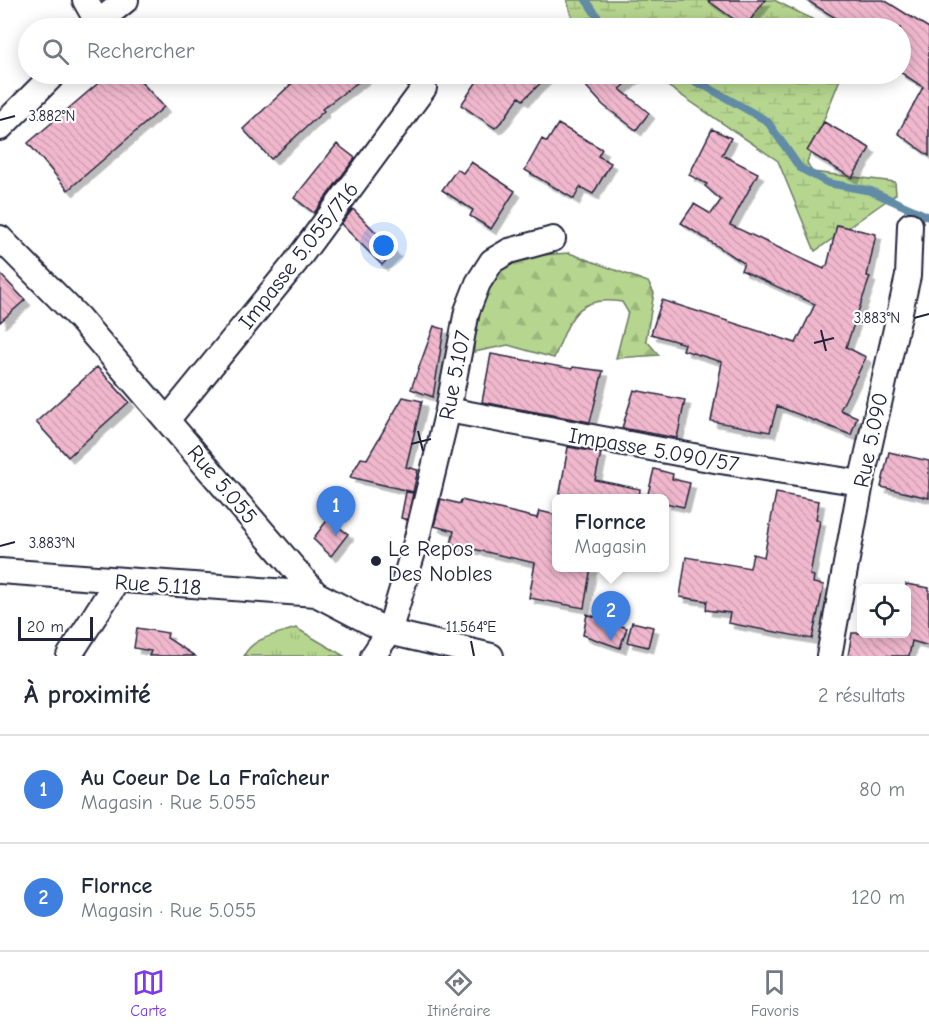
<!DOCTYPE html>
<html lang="fr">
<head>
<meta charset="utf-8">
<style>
	:root { --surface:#fff; --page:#f2f2f3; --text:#1f2937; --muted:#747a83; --line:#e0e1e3; --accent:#7c3aed }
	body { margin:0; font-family:"Comic Neue",sans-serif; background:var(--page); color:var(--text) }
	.controls { position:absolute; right:18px; bottom:18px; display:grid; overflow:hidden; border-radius:9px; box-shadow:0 3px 15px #0003 }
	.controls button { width:54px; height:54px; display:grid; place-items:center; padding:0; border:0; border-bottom:2px solid var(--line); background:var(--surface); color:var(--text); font:30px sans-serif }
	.scale { position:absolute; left:18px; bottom:15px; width:75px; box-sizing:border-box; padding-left:6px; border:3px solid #22223b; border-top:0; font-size:16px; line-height:21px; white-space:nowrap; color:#22223b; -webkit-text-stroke:4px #fff; paint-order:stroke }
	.you { position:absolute; left:384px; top:246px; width:21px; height:21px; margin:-15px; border:4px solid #fff; border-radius:50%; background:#1a73e8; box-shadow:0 0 0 9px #1a73e833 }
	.badge { display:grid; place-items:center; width:39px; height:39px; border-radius:50%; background:var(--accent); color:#fff; font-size:20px; font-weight:700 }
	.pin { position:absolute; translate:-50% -50px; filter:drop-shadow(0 2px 3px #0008) }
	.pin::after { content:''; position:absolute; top:32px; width:21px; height:18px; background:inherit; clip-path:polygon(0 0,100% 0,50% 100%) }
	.popup { position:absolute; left:552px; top:494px; width:117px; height:78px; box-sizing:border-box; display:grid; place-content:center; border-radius:9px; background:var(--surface); filter:drop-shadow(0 2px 4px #0005); font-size:20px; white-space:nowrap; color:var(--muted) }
	.popup b { font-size:22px; color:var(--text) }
	.popup::after { content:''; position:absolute; left:50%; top:100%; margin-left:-12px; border:12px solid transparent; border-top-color:var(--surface) }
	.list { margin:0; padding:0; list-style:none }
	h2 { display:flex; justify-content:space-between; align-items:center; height:78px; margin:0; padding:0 24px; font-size:26px }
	h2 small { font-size:20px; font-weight:400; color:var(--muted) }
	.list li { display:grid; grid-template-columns:39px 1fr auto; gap:18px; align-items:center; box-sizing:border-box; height:108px; padding:0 24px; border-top:2px solid var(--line) }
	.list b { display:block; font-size:22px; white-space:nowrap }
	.list p { margin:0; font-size:20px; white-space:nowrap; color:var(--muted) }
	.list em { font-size:20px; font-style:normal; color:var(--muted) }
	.icon { flex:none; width:33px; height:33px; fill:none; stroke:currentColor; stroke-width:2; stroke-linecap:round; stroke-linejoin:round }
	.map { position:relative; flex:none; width:929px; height:656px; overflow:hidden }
	.search { position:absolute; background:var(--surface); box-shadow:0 3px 15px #0003; left:18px; right:18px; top:18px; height:66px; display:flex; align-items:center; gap:15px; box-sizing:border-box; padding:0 21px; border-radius:33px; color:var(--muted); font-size:22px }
	.sheet { height:294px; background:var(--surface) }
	nav { display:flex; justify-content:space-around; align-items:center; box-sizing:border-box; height:84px; border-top:2px solid var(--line); background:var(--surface); font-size:16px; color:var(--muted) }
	nav a { display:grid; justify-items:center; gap:3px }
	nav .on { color:var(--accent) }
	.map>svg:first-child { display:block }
</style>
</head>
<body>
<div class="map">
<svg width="929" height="656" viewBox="0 0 929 656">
	<defs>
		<pattern id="grass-tufts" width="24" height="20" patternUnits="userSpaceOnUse" patternTransform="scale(1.5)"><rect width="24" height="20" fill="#b6d68f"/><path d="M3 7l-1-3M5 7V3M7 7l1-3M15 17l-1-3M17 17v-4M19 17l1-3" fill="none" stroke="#9cb77c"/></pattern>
		<pattern id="forest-firs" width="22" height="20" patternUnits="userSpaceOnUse" patternTransform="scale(1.5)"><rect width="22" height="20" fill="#b6d68f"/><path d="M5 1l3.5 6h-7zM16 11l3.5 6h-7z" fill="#9cb77c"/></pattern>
		<pattern id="wetland-marsh" width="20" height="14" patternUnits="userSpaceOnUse" patternTransform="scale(1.5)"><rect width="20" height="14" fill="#b6d68f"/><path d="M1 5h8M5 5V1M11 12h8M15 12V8" fill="none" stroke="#9cb77c"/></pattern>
		<pattern id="building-back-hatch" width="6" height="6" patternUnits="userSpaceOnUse" patternTransform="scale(1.5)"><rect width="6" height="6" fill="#f1b8cd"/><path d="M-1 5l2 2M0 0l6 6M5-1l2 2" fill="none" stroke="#ce9eb1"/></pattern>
		<filter id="shadow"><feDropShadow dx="5.5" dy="5.5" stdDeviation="0" flood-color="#0004"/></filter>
	</defs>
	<rect width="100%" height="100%" fill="#fff"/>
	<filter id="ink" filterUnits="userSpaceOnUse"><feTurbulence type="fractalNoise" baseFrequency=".0167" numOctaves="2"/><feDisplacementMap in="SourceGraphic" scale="12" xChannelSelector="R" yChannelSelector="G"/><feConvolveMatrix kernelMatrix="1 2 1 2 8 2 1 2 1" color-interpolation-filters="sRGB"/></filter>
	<g filter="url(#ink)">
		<path fill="url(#grass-tufts)" stroke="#6c7c65" stroke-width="1.5" d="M296,628l48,28h-100c8,-19 35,-22 52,-28z"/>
		<path fill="url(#forest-firs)" stroke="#6c7c65" stroke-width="1.5" d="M569,253l79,29 6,11 -8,47 13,15 -43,3 12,-46 -6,-10c-48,-8 -52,19 -68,56l-46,-13 -34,7v-43l18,-39 36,-14z"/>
		<path fill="url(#wetland-marsh)" stroke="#6c7c65" stroke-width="1.5" d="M567,0h207l56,28h-247l-10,-7z
			M650,74h192l-35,88 5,10 83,10 1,12 -81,57 -37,-90z"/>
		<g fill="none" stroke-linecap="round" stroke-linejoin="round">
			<path stroke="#628ca6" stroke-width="8" d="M586,0l13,19 12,9
				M677,74l30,13 60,34 33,47 28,15 43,8 58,26"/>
		</g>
		<path fill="url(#building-back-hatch)" stroke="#22223b" stroke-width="1.5" filter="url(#shadow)" d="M707,0h58l-20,27z
			M806,0h78l45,28v128l-31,-23 25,-46 -23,-15v-44h-48z
			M109,74h25l30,33 -96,83 -40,-47z
			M302,74h67l-47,35 2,2 -53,48 -28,-30z
			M482,74h68l-27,26 -4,-3 -15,22 -9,9 -34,-23z
			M575,74h63l-18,15 29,24 -13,17 -33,-25z
			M824,122l46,26 -18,30 -45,-27z
			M558,124l44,25 -4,7 13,7 -18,31 -13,-7 -6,12 -49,-29 17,-31 5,3z
			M712,129l19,9 -9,17 36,18 -28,52 94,44 1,-3h2l10,-41 39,9 -9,42 3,1 -24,70 20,10 -26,53 17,7 -6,18 -74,-29 -7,26 -59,-11 11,-59 -39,-12 2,-6 -34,-10 11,-34 134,43 19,-39 -74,-34 3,-7 -63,-40 13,-19 17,10 10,-14 -16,-14 2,-2 -18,-9z
			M337,144l18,14 -41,55 -20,-15z
			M471,162l44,29 -24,38 -21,-13 3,-6 -31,-20 15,-21 6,4z
			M353,209l42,43 -13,13 -41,-41z
			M0,274l25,26 -25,22z
			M434,326l10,3 -11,68 -22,-8z
			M491,354l81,15 1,-2 30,4 -13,51 -108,-20z
			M97,367l32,35 -61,55 -32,-35z
			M634,390l51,10 -8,38 -55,-10z
			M403,397l19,4 -16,66 12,3 -5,22 -63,-15 11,-19 6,1z
			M568,447l33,6 -6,27 45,9 -1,9h-80z
			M889,452l40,9v37l-48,-11z
			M654,469l19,5 -1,5 18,4 -6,24 -19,-4v-5h-18z
			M406,492l7,1 -6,27 -6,-2z
			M776,493l43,8 -3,18 4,1 -10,55 4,1 -1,7 11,2 -12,54 -84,-16 2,-10 -24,-3 1,-9 -27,-4 6,-40 64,11 3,-14 11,3z
			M441,499l19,5 1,-4 76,18 2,-7 18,4v52h34l-7,41 -55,-10 6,-35 -84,-19 3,-13 -20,-5z
			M328,519l20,15 -17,22 -18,-17z
			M906,584l23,4v58l-17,-5 -3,15h-61l4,-23h54z
			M587,614l40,14 -7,20 -37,-13z
			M632,622l21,5 -5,20 -21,-5z
			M137,628l31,5 -1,5 28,18h-46l2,-5 -17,-3z"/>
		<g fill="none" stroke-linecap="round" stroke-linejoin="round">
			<g stroke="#22223b" stroke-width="28">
				<path id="minor" d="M85,0l9,16v12
					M95,25l31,-25
					M0,128l54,-54
					M0,238l79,80 237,276 73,38 102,24
					M448,410l272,51 141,22
					M168,419l127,-156 129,-175
					M0,571l316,23
					M69,656l48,-75
					M373,656l16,-24 27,-90 32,-132 19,-99 11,-28 14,-22 17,-10 44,-12
					M829,656l32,-173 47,-207 2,-51"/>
			</g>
			<use href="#minor" stroke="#fff" stroke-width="24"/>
		</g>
	</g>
	<path fill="none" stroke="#22223b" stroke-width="2" d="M0,120l15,-4M914,318l15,-4M821,330l5,21M814,343l20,-5M418,431l5,20M411,444l20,-5M0,546l15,-4M471,641l3,15"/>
	<circle fill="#22223b" stroke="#fff" stroke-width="2" cx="376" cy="561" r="6"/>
	<g text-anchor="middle" stroke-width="4.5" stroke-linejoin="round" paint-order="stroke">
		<g font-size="22" fill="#22223b" stroke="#fff">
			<text transform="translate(298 255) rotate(-52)" y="8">Impasse 5.055/716</text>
			<text transform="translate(454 375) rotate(-79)" y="8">Rue 5.107</text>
			<text transform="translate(870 440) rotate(-78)" y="8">Rue 5.090</text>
			<text transform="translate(654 449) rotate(10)" y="8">Impasse 5.090/57</text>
			<text transform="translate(223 484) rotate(50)" y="8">Rue 5.055</text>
			<text transform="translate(158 584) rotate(4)" y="8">Rue 5.118</text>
		</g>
		<g font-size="22" fill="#22223b" stroke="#fff" text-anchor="start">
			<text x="388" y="556">Le Repos<tspan x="388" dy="25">Des Nobles</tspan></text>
		</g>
	</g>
	<g font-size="15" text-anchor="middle" fill="#22223b" stroke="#fff" stroke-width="4.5" stroke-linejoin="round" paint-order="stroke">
		<text x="52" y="121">3.882°N</text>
		<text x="877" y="323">3.883°N</text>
		<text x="52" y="548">3.883°N</text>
		<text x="471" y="632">11.564°E</text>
	</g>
</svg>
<div class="controls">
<button><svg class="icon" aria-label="locate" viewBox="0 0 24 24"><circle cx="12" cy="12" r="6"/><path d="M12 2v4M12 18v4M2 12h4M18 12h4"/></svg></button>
</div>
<div class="scale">20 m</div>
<div class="you"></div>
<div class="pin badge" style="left:336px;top:536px;background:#3f7fe0">1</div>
<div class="pin badge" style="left:611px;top:641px;background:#3f7fe0">2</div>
<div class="popup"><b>Flornce</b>Magasin</div>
<div class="search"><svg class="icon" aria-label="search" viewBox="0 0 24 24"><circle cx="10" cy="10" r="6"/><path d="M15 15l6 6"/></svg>Rechercher</div>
</div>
<section class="sheet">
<h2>À proximité<small>2 résultats</small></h2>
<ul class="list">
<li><span class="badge" style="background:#3f7fe0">1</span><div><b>Au Coeur De La Fraîcheur</b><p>Magasin · Rue 5.055</p></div><em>80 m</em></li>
<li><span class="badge" style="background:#3f7fe0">2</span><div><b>Flornce</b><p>Magasin · Rue 5.055</p></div><em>120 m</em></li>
</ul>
</section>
<nav>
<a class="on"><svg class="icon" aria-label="map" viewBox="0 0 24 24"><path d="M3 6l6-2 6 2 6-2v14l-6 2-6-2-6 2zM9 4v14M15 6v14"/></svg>Carte</a>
<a><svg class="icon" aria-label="directions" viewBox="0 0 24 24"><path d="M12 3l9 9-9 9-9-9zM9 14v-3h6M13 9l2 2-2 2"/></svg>Itinéraire</a>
<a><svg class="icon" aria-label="saved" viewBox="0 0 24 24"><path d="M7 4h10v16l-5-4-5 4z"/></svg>Favoris</a>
</nav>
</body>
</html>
